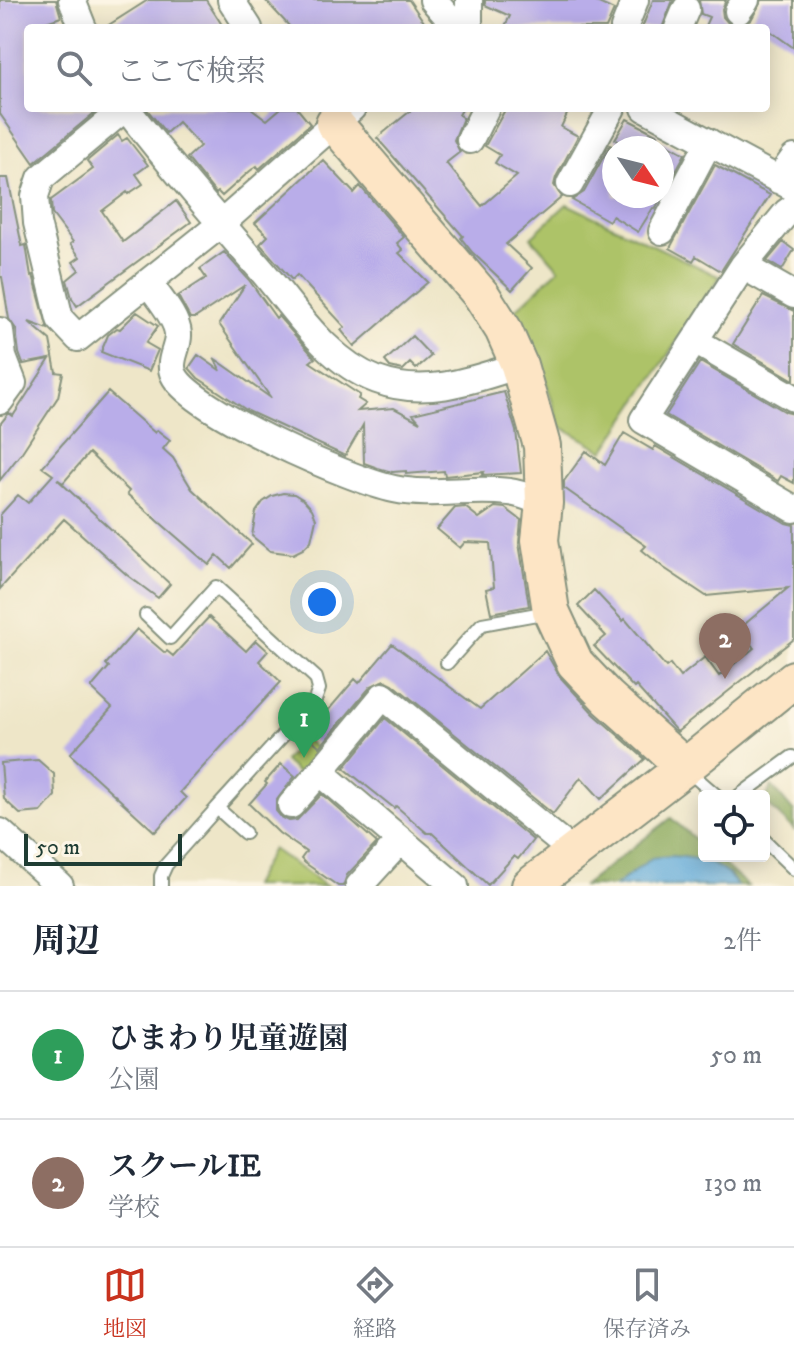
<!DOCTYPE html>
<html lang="ja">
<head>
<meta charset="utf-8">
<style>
	:root { --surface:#fff; --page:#f2f2f3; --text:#1f2937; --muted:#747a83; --line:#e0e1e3; --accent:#c8321e }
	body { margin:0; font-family:"IM FELL DW Pica","Noto Serif JP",serif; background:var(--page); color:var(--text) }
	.controls { position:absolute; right:24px; bottom:24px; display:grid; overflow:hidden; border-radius:8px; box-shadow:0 4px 20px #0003 }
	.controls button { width:72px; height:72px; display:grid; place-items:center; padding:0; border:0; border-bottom:2px solid var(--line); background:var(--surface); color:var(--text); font:40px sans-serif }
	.compass { position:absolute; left:602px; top:136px; width:72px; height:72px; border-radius:50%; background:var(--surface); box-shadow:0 4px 20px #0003; rotate:125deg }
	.scale { position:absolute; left:24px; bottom:20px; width:158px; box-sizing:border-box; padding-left:8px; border:4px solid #1f3d34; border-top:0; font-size:22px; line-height:28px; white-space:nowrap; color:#1f3d34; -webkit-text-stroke:6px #fcf5e5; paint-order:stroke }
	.you { position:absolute; left:322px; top:602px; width:28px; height:28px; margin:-20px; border:6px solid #fff; border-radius:50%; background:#1a73e8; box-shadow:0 0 0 12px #1a73e833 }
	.badge { display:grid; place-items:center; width:52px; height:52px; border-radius:50%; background:var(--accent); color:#fff; font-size:26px; font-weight:700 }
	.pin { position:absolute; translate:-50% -66px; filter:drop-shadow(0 2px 4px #0008) }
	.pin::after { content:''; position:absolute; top:42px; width:28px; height:24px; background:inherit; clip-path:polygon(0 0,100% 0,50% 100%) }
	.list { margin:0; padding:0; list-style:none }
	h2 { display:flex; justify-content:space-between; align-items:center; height:104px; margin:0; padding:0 32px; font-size:34px }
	h2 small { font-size:26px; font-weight:400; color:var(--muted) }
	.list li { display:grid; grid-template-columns:52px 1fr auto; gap:24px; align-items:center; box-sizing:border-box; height:128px; padding:0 32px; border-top:2px solid var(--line) }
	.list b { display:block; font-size:30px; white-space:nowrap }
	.list p { margin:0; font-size:26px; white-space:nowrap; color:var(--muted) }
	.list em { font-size:26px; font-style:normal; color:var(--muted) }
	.icon { flex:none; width:44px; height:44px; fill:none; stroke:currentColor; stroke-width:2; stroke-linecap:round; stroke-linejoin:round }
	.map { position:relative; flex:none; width:794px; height:886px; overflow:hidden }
	.search { position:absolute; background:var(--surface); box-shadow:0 4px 20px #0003; left:24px; right:24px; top:24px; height:88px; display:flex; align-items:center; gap:20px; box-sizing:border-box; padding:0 28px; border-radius:8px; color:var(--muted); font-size:30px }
	.sheet { height:360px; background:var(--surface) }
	nav { display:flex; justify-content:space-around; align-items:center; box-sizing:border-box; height:112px; border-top:2px solid var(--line); background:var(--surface); font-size:22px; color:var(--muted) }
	nav a { display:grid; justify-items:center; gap:4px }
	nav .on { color:var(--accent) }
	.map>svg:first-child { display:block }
</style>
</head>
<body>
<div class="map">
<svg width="794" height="886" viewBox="0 0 794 886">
	<rect width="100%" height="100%" fill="#fcf5e5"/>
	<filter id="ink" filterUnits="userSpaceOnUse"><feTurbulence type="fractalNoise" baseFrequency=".0125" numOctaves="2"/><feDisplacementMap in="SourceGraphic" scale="16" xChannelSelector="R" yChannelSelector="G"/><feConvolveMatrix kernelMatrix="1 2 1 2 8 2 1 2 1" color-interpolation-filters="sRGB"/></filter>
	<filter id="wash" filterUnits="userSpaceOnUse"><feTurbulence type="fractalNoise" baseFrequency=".006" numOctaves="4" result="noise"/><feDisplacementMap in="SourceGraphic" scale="32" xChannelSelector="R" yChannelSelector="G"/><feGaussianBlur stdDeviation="1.8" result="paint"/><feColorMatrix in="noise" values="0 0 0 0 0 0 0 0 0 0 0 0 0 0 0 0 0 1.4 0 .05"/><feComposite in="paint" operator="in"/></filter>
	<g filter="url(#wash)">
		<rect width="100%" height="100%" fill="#eee6c8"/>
		<path fill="#adc367" stroke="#66804e" stroke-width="2" d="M567,204l153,73 -116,174 -44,-25 -20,-63 -28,-50 47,-44 -28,-32z
			M304,738l20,18 -20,23 -20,-18z
			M272,849l54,37h-74z"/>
		<path fill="#8aa95c" stroke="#547348" stroke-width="2" d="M772,786l22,26v18l-30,-29z
			M671,818l33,29v9h10l34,30h-11l-7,-12 -78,-16 -37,28h-32z"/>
		<path fill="#63acda" stroke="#417487" stroke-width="2" d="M671,856c25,1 53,7 66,30h-122l37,-28z"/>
		<g id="blocks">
			<path fill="#b9ade9" d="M0,0h56l5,17 -33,11v80l71,1 -65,54 -34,-49z
				M148,0h58l18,28h-120z
				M265,0h144l19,28h-137z
				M485,0h107l22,10 -8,18h-102l6,-12 -25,-11z
				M653,0h20l-11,28h-20z
				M699,0h27l-4,9 1,8 6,7 8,3 14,-7 11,-20h32v48l-28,-20h-62l5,-11 -8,-3z
				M146,108h105l16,12 14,-12h16l13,16 -51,45 -2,-3 -7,5 -28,25 -4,-4 -2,2 -29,-36 13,-12 -22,-24 -12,11z
				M414,108h49l-4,7 4,3 -9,22 6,12 -14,11 36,43 35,-30 -22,-13 5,-8 -15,-9 21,-38h64l-9,19 17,9 -22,41 -2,8 8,12 -56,47 26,24 -20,22 -40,-38 -11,-14 2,-2 -86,-98z
				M627,119l31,16 -8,13h-20l-15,-9z
				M118,135l4,6 5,-3 21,27 -12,9 7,10 -15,10 -1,-2 -25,19 21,31 53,-41 15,21 -114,84 -5,-8 -5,-18 12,-10 -6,-8 7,-5 -10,-13 3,-2 -21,-28 -1,-14 42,-31 -6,-8z
				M662,141l23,13 -30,55 -2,-1 -15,24 -26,-16 -3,5 -37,-21 12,-8 26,-47 4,2v49h48z
				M323,160l31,33 6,-7 44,51 -7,6 6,7 -4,3 29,29 -74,64 -13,-16 4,-3 -48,-52 -5,5 -32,-36 8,-8 -13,-13z
				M715,165l55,30 -49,76 -25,-15 -3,5 -23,-13z
				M0,178h8l14,68 4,-1 5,31 2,-1 15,54 -19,-7 21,18 6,32 7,1 -5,24 -36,55 -22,28v-56l9,-11 4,3 37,-57 -27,5 -4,-11 -3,-24 -7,-10 -7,-42h-2z
				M783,242l11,8 -12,20 -15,-9z
				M224,252l25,28 27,38 2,-2 37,42 -5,4 50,33 -2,4 8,5 -8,7 36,-3 26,14 -7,-8 91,-22 12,39 5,42 -39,2 2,-3 -39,4 -1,-5 -38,3v-3l-14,1 -14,-4 -14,-5 -1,-38 -18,31 -97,-45 -50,-33 -9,-10 9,-13 23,16 -7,-13 57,40 -52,-74 26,-39 -50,33h-5l-12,-22 28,-18 -6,-9z
				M763,296l31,15v69l-61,-36z
				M137,312l21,14 -12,17 12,7 -9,21 -48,-19 7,-17 9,-7 3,1z
				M412,336l19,20 -15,13 -6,-6 -7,7 -13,-3 -5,-6z
				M700,362l86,50 8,2v69l-13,-7 -3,5 -112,-66z
				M108,392l47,41 2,-3 13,10 -7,9 10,9 19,31 60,55 -21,24 -14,-13 -8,10 -82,-71 2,-3 -40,-38 -26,30 -6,-4 113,105 -12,14 -31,-23 -63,-56 -64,70v-74l18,-20 10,8 25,-28 -11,-8z
				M624,433l29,17 2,-4 131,77 8,2v114l-117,93 -41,-46 -2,2 -40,-42 12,-10 -28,-30 16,-16 29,31 2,-2 41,48 4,-3 10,13 25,-20 14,19 35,-28 -15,-19 49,-41 -82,8 -42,-28 -22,-18 4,-4 -82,-58v-7l22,-30 19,14z
				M283,493l11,1 10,6 8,9 4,10 -5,22 -8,8 -10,5 -23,-3 -18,-15 4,-24 7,-10 9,-6z
				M465,507l14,11 16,-11 10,1 16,12 -2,23 10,63 -38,7 -5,-24 8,-2 -4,-44 -25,-1 -5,6 -23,-19 18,-21z
				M209,617l37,34 10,-11 12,11 -9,10 22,21 -101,110 6,6 -31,34 -85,-78 42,-46 -21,-20 18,-21 -3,-3 31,-35 28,24 2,-2 6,5z
				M392,644l88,65 65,-58 15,26 34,37 51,45 -44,40 -20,-22 -28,37 -160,-130 -8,-4 -14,6 -51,61 -13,-12 48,-56 4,4z
				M385,718l148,122 -15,19 -4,-3 -26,29 -56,-52h-5l-31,-27 -2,2 -50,-40z
				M38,760l16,14 1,22 -14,16 -21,2 -16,-15 -3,-36z
				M281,764l14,12 -19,25v10l5,6 8,4 8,-1 25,-26 55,49 -30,32 -4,11h-5l-33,-23 -4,-4 5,-7 -27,-19 -30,-29 18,-20 -2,-2z"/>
		</g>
	</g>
	<g filter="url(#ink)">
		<use href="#blocks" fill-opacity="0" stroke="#86927e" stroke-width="2"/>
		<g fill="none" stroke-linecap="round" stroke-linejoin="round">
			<g stroke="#86927e" stroke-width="16">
				<path id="lane" d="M146,615l24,23 46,-51 100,91 3,11 -4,11 -98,108 28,25
					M447,663l35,-39 66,-12
					M687,770l30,26
					M739,796l53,-39
					M764,840l30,29
					M161,886v-10l5,-11 51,-57"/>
			</g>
			<g stroke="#86927e" stroke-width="30">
				<path id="street" d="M72,0l11,28
					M231,0l18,28
					M433,0l21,24 12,4
					M738,11l8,-11
					M469,28v-28
					M624,28l11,-28
					M678,28l8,-19
					M125,108l-84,70 -6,18 2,27 23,96 18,19 143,-114 131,-116
					M126,108c43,56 90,110 137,164 32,38 65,90 114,108 48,18 96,0 142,-15
					M645,108l149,80
					M470,140l16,-32
					M778,180l16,-22
					M570,184l42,-76
					M794,207l-7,5 -44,54 -100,154 151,89
					M662,231l47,-89
					M743,266l51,29
					M148,282c9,14 29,35 30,52 1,14 -11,27 -4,41 17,36 179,106 220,114 38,8 77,-2 115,3 12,1 24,7 35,11
					M0,331l3,26 10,26 -13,18
					M695,341l99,57
					M291,805l29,-33
					M0,832l60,54
					M359,886l42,-46
					M455,886l-135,-114 63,-76 189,155"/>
			</g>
			<g stroke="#86927e" stroke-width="40">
				<path id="secondary" d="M334,123l148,173 21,33 16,36 23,81 2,57 -4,37 11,71 24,52 33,35 77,69
					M530,886l155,-119 109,-88"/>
			</g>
			<use href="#lane" stroke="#fff" stroke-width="12"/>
			<use href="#street" stroke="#fff" stroke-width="26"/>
			<use href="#secondary" stroke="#fde5c5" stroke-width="36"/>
		</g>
	</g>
</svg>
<div class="controls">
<button><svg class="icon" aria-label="locate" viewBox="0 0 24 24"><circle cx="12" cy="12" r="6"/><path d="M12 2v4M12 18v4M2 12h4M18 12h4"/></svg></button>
</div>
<svg class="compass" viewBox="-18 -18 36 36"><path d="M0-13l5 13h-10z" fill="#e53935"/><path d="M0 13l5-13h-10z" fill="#747a83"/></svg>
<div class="scale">50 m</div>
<div class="you"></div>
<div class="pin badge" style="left:304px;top:758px;background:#2e9e5b">1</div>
<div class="pin badge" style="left:725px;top:679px;background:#8d6e63">2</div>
<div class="search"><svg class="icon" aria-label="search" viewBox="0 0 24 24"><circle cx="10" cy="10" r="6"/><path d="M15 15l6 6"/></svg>ここで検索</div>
</div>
<section class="sheet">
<h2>周辺<small>2件</small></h2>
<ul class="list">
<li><span class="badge" style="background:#2e9e5b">1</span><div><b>ひまわり児童遊園</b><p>公園</p></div><em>50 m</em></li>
<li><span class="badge" style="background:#8d6e63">2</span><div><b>スクールIE</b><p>学校</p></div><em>130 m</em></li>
</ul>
</section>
<nav>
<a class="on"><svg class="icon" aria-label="map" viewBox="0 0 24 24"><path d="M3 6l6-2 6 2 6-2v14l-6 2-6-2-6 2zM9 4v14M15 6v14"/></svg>地図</a>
<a><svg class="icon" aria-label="directions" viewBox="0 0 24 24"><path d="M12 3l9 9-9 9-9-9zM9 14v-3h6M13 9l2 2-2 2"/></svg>経路</a>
<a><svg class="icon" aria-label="saved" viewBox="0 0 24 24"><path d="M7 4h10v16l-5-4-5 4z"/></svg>保存済み</a>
</nav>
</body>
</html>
